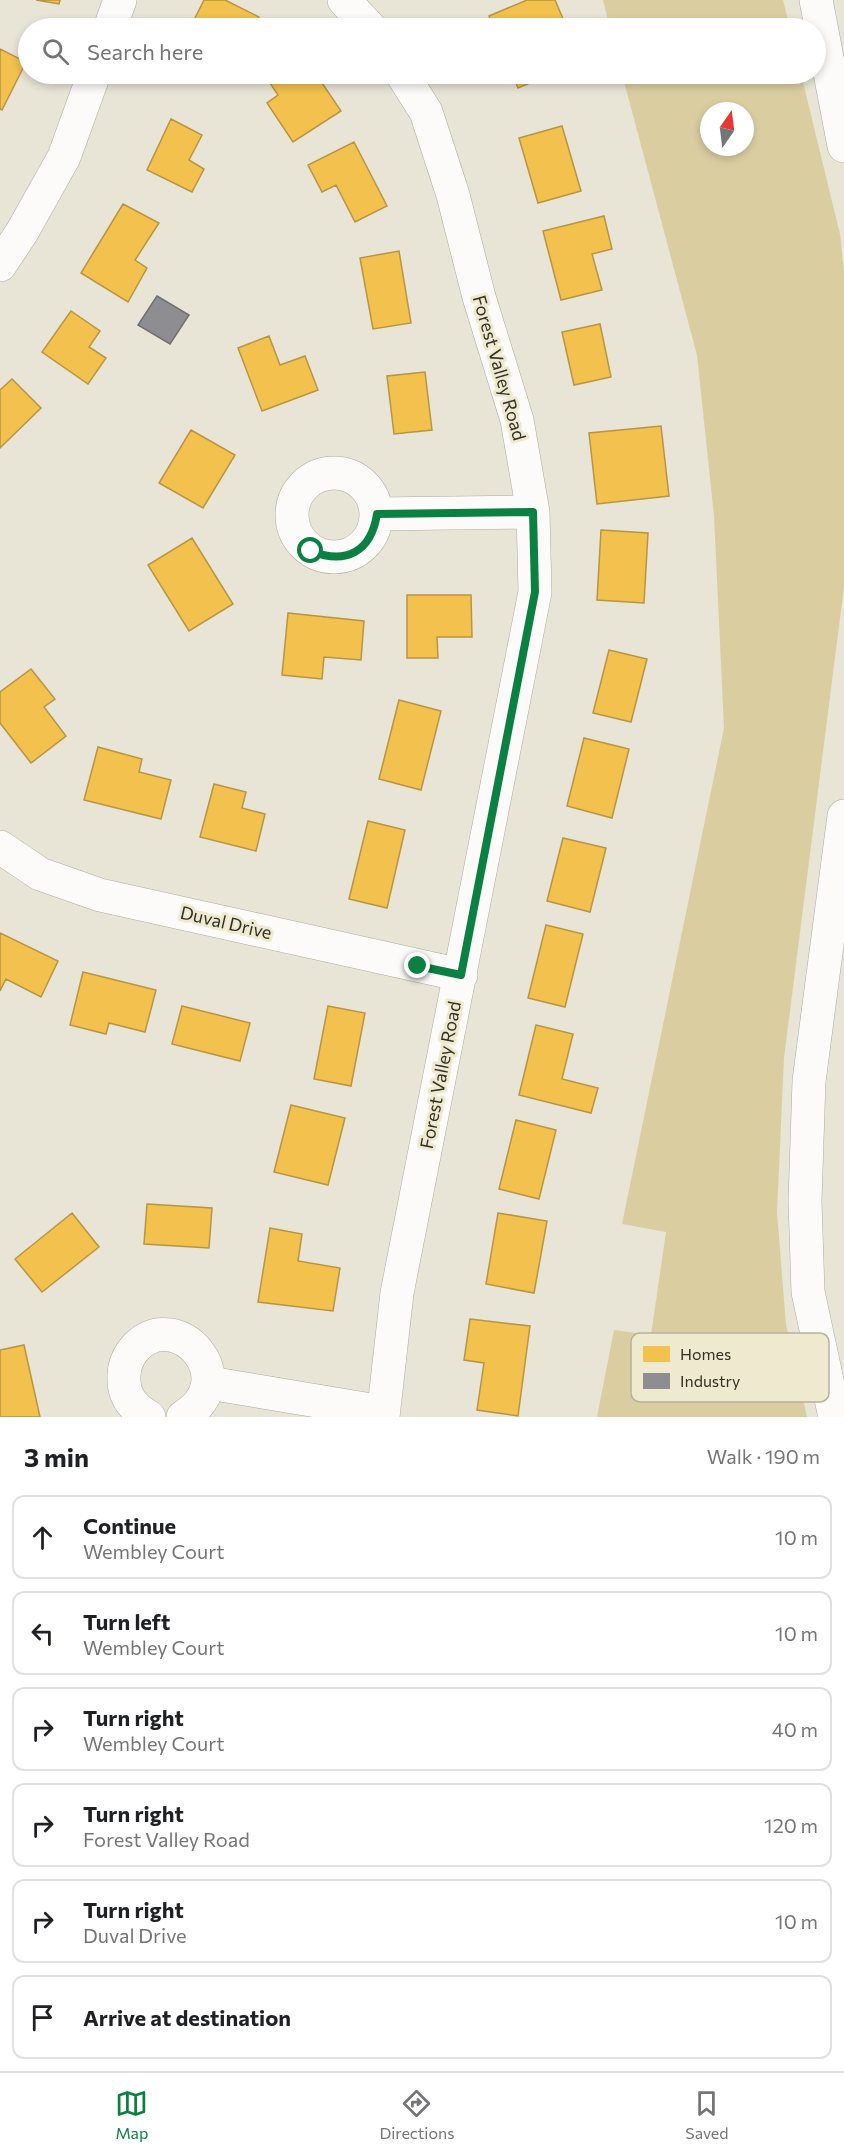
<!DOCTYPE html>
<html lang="en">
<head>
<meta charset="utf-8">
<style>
	:root { --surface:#fff; --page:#f2f2f2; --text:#202124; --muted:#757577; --line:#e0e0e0; --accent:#0b8043 }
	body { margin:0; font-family:Commissioner,sans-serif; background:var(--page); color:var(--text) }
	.compass { position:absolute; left:700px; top:102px; width:54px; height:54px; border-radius:50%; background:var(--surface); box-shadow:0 3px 9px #0003; rotate:14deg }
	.stop { position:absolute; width:18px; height:18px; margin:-14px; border:4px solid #0b8043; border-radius:50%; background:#fff }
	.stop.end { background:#0b8043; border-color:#fff; box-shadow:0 2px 6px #0008 }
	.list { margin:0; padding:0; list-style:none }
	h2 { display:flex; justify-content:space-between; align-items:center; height:78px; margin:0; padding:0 24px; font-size:26px }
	h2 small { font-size:20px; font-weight:400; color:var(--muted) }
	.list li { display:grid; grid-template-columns:39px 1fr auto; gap:18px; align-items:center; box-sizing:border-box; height:84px; margin:0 12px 12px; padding:0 12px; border:2px solid var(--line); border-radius:12px }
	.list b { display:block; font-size:22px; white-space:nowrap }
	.list p { margin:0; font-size:20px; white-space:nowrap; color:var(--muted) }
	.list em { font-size:20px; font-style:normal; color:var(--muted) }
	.icon { flex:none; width:33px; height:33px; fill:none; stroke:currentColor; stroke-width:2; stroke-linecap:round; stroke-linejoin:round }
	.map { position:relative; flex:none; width:844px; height:1417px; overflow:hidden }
	.search { position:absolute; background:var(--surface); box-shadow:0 3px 9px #0003; left:18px; right:18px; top:18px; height:66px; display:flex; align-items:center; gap:15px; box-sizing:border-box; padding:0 21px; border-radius:33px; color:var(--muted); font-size:22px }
	.sheet { height:654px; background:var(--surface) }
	nav { display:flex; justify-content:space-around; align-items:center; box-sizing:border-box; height:84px; border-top:2px solid var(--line); background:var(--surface); font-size:16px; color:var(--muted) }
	nav a { display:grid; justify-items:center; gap:3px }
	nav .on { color:var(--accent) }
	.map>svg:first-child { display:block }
</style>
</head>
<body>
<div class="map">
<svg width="844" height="1417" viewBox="0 0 844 1417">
	<rect width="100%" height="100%" fill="#e8e4d6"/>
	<path fill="#dacea1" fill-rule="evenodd" d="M603,0h180l7,28h-180z
		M622,74h179l39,160 4,38v315l-60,471 -7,154 9,113 21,92h-210l17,-87 37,5 15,-103 -44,-8 102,-496 -10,-212 -17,-161zM709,111h36v36h-36z"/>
	<path fill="#f2c14e" stroke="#b89542" stroke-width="1.5" d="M36,0h24l-1,4z
		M204,0h21l34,17 -5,11h-64z
		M527,0h28l12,28h-73l-5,-12z
		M0,49l26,13 -24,48 -2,-1z
		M264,74h52l25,37 -48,31 -26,-39 11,-8z
		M512,74h39l-33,14z
		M171,119l31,16 -13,25 15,9 -12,23 -45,-22z
		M562,126l19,65 -43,12 -19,-65z
		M354,142l33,64 -32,16 -19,-37 -14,7 -14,-27z
		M123,204l36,19 -24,37 12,8 -19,34 -47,-29z
		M604,216l8,33 -20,5 10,36 -41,10 -18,-69z
		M399,251l12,72 -38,6 -13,-71z
		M71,311l29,20 -11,16 17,11 -18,26 -46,-32z
		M600,324l11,53 -37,8 -12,-53z
		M269,336l11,29 25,-9 13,34 -56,21 -24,-63z
		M425,372l7,58 -38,4 -7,-58z
		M12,379l29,29 -41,40v-58z
		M661,426l8,70 -72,8 -8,-71z
		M191,430l44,25 -32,53 -44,-25z
		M601,530l47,3 -4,70 -47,-3z
		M192,538l41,66 -44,27 -41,-66z
		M407,595h64l1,42h-35l1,21h-31z
		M288,613l76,8 -3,39 -37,-3 -2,22 -40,-4z
		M609,650l38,9 -16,63 -38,-9z
		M31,669l24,30 -11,8 22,29 -35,27 -31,-40v-31z
		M399,700l42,11 -20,79 -42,-11z
		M584,738l45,11 -17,69 -45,-12z
		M98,747l44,12 -3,13 32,8 -10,39 -77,-19z
		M214,784l32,8 -4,16 23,6 -9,37 -56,-14z
		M368,821l37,9 -18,78 -38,-9z
		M563,838l43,10 -16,64 -43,-11z
		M546,925l37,9 -18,73 -37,-9z
		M0,933l58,28 -17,36 -35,-18 -6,12z
		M83,972l73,18 -11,42 -36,-9 -3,11 -36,-9z
		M182,1006l68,17 -10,38 -68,-17z
		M328,1006l37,7 -14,73 -37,-7z
		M536,1025l37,9 -11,45 36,9 -7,25 -72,-18z
		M291,1105l54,13 -17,67 -54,-13z
		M516,1120l40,10 -17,69 -40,-10z
		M147,1204l65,4 -3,40 -65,-4z
		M72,1213l27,34 -57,45 -27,-33z
		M498,1213l49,8 -13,72 -48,-9z
		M270,1228l32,6 -4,27 42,7 -7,43 -75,-9z
		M470,1319l60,7 -12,90 -41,-6 7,-47 -20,-3z
		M24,1345l16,72h-40v-67z"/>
	<path fill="#8d8d92" stroke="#727171" stroke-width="1.5" d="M157,296l32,19 -19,29 -32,-19z"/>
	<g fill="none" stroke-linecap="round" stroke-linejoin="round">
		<g stroke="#aeaba1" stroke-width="34">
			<path id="minor" d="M344,0l26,28
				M110,28l10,-28
				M0,265l22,-33 42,-75 30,-83
				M292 515a42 42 0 1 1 84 0a42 42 0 1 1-84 0Z
				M377,514l156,-2
				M0,847l40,27 60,21 361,80
				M209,1383l174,29
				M149,1417c-16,-9 -26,-21 -25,-41 0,-11 5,-21 12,-29 41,-42 109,32 47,70
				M383,1417l14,-124 138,-701 -2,-80 -16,-92 -38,-123 -26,-102 -27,-83 -24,-38"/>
		</g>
		<g stroke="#aeaba1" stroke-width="34">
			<path id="highway" d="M816,0l28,146
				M835,1417l-27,-125 -3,-91 4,-120 35,-265"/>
		</g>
		<use href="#minor" stroke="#fcfbf9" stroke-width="33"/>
		<use href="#highway" stroke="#fcfbf9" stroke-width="33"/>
	</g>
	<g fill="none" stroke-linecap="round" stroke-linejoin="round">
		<path stroke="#0b8043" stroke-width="8" d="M311,551c35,14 60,1 66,-37l156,-2 2,80 -74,383 -43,-9"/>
	</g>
	<g text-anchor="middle" stroke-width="6" stroke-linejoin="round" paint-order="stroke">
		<g font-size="18" fill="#322f25" stroke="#efe9cf">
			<text transform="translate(499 368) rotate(74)" y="6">Forest Valley Road</text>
			<text transform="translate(226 923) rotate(13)" y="6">Duval Drive</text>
			<text transform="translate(441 1075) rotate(-79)" y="6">Forest Valley Road</text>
		</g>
	</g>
	<rect x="631" y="1333" width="198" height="69" rx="9" fill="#efe9cf" stroke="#b6b19c" stroke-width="1.5"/>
	<rect x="643" y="1346" width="27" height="16" fill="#f2c14e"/>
	<rect x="643" y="1373" width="27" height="16" fill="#8d8d92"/>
	<g font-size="16" fill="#322f25">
		<text x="680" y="1360">Homes</text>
		<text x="680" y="1387">Industry</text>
	</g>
</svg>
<svg class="compass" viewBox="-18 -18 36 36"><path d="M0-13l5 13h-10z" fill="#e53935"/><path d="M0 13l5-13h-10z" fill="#757577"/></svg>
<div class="stop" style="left:311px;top:551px"></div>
<div class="stop end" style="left:418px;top:966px"></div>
<div class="search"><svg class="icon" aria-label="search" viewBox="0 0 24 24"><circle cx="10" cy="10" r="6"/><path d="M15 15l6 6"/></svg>Search here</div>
</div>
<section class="sheet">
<h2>3 min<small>Walk · 190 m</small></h2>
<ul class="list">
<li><svg class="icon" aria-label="ahead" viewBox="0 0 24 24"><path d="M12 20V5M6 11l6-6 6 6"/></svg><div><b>Continue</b><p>Wembley Court</p></div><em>10 m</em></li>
<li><svg class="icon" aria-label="left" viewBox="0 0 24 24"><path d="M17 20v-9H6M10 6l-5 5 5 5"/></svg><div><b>Turn left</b><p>Wembley Court</p></div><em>10 m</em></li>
<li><svg class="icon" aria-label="right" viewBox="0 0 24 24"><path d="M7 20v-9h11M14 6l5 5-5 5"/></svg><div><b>Turn right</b><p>Wembley Court</p></div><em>40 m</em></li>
<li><svg class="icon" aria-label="right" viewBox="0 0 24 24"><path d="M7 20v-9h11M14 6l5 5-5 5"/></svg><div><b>Turn right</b><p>Forest Valley Road</p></div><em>120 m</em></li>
<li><svg class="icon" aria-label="right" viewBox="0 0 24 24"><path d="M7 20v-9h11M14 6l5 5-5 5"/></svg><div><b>Turn right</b><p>Duval Drive</p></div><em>10 m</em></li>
<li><svg class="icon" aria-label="arrive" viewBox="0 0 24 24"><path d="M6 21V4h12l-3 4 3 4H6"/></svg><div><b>Arrive at destination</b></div></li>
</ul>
</section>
<nav>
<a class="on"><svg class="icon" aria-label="map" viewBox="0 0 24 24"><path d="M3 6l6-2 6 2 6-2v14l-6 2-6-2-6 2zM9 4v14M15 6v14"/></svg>Map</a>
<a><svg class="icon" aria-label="directions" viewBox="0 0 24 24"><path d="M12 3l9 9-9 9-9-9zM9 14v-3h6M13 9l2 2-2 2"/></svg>Directions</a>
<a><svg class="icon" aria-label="saved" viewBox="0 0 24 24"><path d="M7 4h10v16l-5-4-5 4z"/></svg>Saved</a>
</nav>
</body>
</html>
